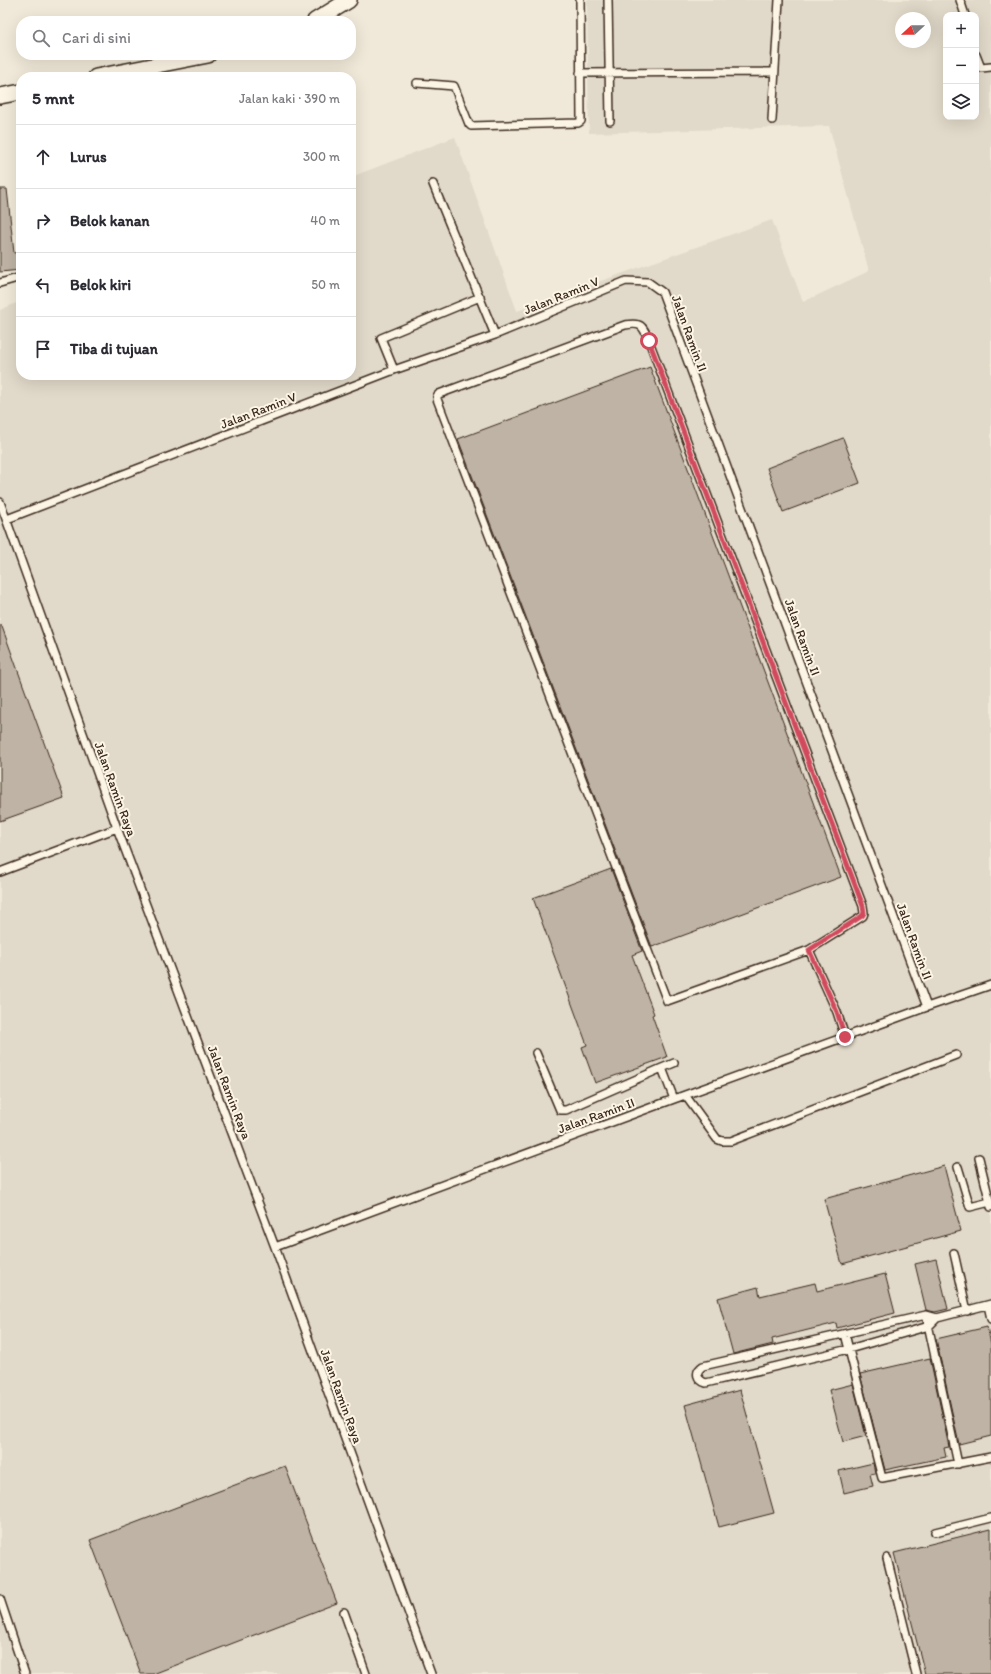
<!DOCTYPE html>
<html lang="id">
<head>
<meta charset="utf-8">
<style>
	:root { --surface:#fff; --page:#f2f2f3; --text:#2b2b33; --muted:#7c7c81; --line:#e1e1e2 }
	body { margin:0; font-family:Itim,sans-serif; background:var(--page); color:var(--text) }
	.controls { position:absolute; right:12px; top:12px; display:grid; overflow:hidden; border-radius:8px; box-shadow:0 4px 16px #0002 }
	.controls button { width:36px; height:36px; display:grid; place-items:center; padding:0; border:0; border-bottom:1px solid var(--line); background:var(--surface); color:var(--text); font:20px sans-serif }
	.compass { position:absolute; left:895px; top:12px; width:36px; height:36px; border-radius:50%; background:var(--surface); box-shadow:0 4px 16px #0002; rotate:249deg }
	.stop { position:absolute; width:12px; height:12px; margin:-9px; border:3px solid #d1495b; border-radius:50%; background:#fff }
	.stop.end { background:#d1495b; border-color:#fff; box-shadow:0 1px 4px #0008 }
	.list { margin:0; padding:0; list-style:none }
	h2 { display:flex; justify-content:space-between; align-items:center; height:52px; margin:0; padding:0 16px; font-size:17px }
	h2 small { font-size:13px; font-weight:400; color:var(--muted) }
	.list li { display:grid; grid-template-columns:26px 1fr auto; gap:12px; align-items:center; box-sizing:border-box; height:64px; padding:0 16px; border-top:1px solid var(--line) }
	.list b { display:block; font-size:15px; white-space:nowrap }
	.list em { font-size:13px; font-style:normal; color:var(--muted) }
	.icon { flex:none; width:22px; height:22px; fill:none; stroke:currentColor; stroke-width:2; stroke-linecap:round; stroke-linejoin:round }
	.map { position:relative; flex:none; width:991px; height:1674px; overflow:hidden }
	.search { position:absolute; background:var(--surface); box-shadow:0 4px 16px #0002; left:16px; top:16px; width:340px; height:44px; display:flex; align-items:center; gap:10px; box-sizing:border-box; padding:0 14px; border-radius:16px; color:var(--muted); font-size:15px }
	.panel { position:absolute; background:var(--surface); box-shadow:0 4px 16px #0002; left:16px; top:72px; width:340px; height:308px; border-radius:16px }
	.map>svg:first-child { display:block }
</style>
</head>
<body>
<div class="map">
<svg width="991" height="1674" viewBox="0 0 991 1674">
	<rect width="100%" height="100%" fill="#f0e9d9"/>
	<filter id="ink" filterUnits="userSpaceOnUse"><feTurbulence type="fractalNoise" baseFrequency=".025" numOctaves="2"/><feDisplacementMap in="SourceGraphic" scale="8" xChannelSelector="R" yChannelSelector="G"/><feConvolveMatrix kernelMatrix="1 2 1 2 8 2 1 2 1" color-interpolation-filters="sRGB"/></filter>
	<g filter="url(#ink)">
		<path fill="#e1d9c9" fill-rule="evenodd" d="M587,0h404v1674h-991v-1364l21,-9v74h330v-198l104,-40 62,174 255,-91 31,82 66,-31 -40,-145 -240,7zM946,15h30v102h-30zM901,18h24v24h-24z"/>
		<path fill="#beb3a4" stroke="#3b2a1e" d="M0,189h7l7,64 6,-1 1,5v13l-21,2z
			M650,367l191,510 -189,70 -194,-508z
			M843,438l17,45 -77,29 -16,-44z
			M1,624l63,174 -64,23v-196z
			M611,869l31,82 -10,4 22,59 -2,1 15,42 -72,26 -13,-36 5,-2 -54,-147z
			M944,1166l17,65 -119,33 -18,-65z
			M936,1259l12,50 -13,3 -9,-2 -11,-46z
			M885,1274l10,39 -58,15 -1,-5 -64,16 1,5 -40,10 -15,-56 40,-11 2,9 55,-13 2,8z
			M987,1327l4,17v92l-32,8 -23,-105z
			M930,1358l19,89 -5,1 2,9 -61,13 -25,-96z
			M853,1384l13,52 -23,6 -14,-52z
			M740,1390l34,123 -55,14 -34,-122z
			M873,1463l2,10 -5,1 3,12 -29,7 -5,-22z
			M285,1466l52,137 -184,71h-12l-51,-134z
			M991,1529v145h-66l-31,-121z"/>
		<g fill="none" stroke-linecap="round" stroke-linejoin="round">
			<g stroke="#3b2a1e" stroke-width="10">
				<path id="service" d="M608,0l2,121
					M960,0l5,15
					M976,55l5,13 10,-1
					M580,73l194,-1
					M417,83l37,3 15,38 2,2 107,-3 3,-2 -1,-121
					M772,120l7,-120
					M433,184l62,151
					M0,283l21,-6
					M394,370l-13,-32 99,-41
					M0,502l117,326 158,419 156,427
					M7,519l387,-149 101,-35 131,-54 22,1 14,10 265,715
					M0,872l117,-44
					M809,950l-142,51 -230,-602v-3l2,-2 186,-69c17,-3 18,1 24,16l214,565 1,7 -1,3 -54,34 28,62 8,25
					M536,1053l24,57h6l96,-42 12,31
					M662,1068l12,-5
					M685,1095l32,44 5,2h9l225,-86
					M979,1158l12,49
					M958,1167l12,40 20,-5
					M275,1247l399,-148 253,-92 64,-22
					M954,1253l13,58
					M988,1305l3,14
					M926,1315l32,149
					M937,1318l-8,8 -80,23 -143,34c-9,-3 -12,-11 -3,-17l223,-51 11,3 54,-14
					M845,1334l37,144 109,-21
					M935,1532l56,-14
					M887,1558l29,116
					M0,1599l25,75
					M344,1612l22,62"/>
			</g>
			<g stroke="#3b2a1e" stroke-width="18">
				<path id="minor" d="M315,21l34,-21
					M96,77l112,-22
					M0,96l21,-4"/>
			</g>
			<use href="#service" stroke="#fcf5e5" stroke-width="7"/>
			<use href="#minor" stroke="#fcf5e5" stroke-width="15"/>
		</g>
	</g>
	<g fill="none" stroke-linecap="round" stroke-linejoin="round" filter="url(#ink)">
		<path stroke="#d1495b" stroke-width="5" d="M649,341l214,565 1,7 -2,3 -53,34 28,62 8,25"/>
	</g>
	<g text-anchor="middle" stroke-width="4" stroke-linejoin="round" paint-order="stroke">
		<g font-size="13" fill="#3b2a1e" stroke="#fcf5e5">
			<text transform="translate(561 295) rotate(-22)" y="5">Jalan Ramin V</text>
			<text transform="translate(690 333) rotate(70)" y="5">Jalan Ramin II</text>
			<text transform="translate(258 410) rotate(-21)" y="5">Jalan Ramin V</text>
			<text transform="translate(803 637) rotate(70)" y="5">Jalan Ramin II</text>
			<text transform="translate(116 789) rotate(70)" y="5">Jalan Ramin Raya</text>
			<text transform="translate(915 941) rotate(70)" y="5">Jalan Ramin II</text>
			<text transform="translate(230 1092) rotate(69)" y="5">Jalan Ramin Raya</text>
			<text transform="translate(596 1115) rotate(-20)" y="5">Jalan Ramin II</text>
			<text transform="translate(342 1396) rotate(70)" y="5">Jalan Ramin Raya</text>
		</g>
	</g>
</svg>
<div class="controls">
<button>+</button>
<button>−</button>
<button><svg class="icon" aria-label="layers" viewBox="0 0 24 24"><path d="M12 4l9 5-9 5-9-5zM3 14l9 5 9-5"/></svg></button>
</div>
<svg class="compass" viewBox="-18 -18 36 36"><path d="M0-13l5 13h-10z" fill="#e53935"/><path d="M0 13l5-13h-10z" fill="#7c7c81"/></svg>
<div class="stop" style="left:649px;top:341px"></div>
<div class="stop end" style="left:845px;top:1037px"></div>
<div class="search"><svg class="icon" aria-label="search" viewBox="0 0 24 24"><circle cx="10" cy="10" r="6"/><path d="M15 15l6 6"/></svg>Cari di sini</div>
<section class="panel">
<h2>5 mnt<small>Jalan kaki · 390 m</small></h2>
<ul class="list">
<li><svg class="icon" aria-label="ahead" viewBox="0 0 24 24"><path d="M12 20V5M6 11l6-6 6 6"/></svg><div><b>Lurus</b></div><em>300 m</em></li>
<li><svg class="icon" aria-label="right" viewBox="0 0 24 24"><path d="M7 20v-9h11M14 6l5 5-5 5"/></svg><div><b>Belok kanan</b></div><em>40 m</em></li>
<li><svg class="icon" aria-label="left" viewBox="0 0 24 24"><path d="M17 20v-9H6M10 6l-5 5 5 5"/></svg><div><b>Belok kiri</b></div><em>50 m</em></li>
<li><svg class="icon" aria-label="arrive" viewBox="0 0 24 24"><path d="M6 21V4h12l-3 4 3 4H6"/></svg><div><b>Tiba di tujuan</b></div></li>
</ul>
</section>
</div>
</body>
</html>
